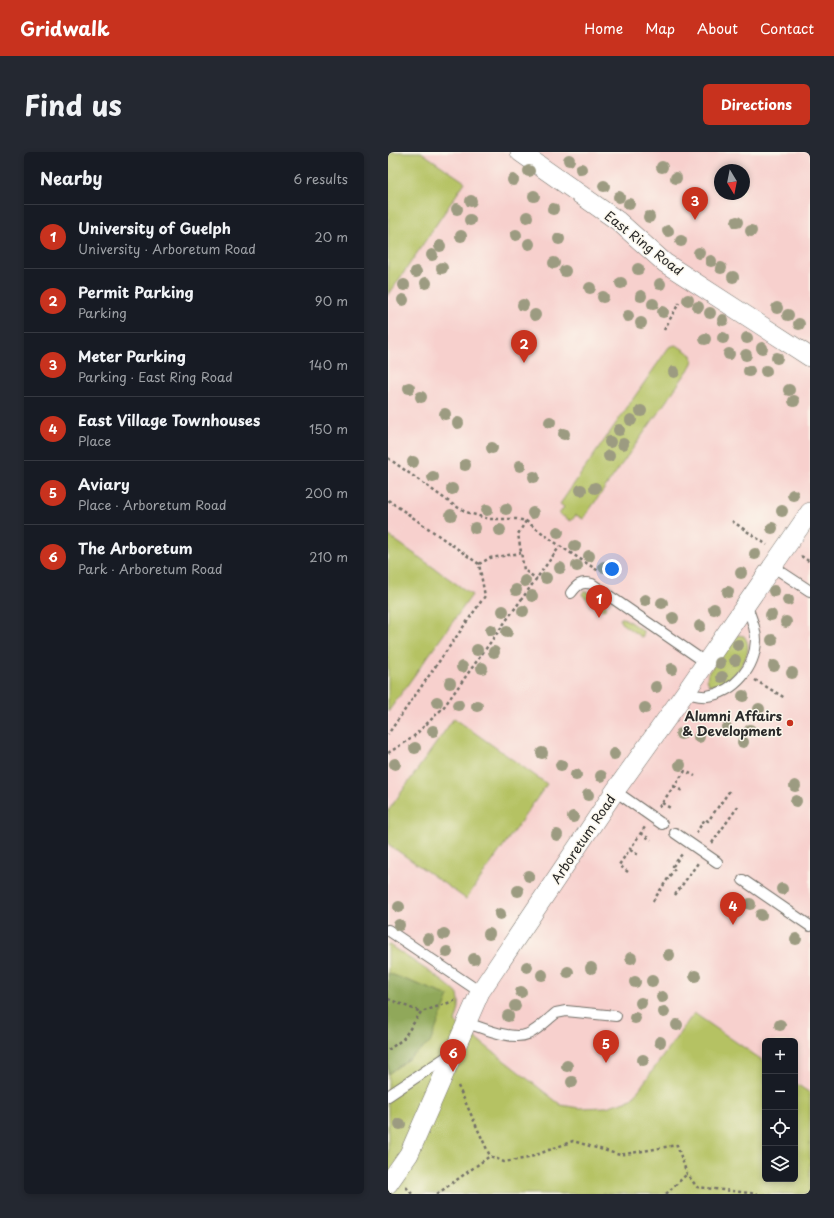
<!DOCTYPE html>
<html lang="en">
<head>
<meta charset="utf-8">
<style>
	:root { --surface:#171b24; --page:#242831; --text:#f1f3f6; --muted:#9ea1a6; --line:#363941; --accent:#c8321e }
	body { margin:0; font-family:"Playpen Sans",sans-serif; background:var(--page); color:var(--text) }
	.controls { position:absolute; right:12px; bottom:12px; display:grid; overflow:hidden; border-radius:6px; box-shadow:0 2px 6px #0003 }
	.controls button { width:36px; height:36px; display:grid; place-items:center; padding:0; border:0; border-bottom:1px solid var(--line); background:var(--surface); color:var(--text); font:20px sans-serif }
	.compass { position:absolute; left:326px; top:12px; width:36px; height:36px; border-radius:50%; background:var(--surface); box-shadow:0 2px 6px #0003; rotate:170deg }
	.you { position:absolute; left:224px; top:417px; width:14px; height:14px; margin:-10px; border:3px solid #fff; border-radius:50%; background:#1a73e8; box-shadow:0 0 0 6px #1a73e833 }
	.badge { display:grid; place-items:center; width:26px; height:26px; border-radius:50%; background:var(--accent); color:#fff; font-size:13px; font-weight:700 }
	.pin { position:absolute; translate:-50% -33px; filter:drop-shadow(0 1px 2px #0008) }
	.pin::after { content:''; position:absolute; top:21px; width:14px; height:12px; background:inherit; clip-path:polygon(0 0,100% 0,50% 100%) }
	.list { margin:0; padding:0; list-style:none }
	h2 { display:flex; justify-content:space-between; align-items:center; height:52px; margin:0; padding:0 16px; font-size:17px }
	h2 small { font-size:13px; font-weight:400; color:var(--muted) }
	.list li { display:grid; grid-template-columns:26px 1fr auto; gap:12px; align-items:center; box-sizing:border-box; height:64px; padding:0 16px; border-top:1px solid var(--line) }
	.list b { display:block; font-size:15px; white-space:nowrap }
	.list p { margin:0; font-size:13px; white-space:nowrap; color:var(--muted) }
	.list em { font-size:13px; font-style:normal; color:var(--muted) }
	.icon { flex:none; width:22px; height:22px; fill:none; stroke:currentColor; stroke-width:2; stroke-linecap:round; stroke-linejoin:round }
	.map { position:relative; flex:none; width:422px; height:1042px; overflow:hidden; border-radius:6px }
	header { display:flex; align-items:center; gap:24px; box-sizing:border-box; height:56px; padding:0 20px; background:var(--accent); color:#fff }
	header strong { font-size:19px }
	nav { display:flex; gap:22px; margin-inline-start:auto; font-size:14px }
	.intro { display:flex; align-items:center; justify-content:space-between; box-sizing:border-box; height:96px; padding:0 24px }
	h1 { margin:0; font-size:28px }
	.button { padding:10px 18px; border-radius:6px; background:var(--accent); color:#fff; font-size:14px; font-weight:700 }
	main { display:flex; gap:24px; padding:0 24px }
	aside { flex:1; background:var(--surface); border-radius:6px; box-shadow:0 2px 6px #0003 }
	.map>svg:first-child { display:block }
</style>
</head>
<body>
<header>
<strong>Gridwalk</strong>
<nav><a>Home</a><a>Map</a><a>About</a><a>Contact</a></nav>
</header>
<div class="intro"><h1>Find us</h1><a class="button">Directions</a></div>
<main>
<aside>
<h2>Nearby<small>6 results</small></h2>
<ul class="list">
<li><span class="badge">1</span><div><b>University of Guelph</b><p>University · Arboretum Road</p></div><em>20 m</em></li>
<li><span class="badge">2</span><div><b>Permit Parking</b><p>Parking</p></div><em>90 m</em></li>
<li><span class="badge">3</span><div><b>Meter Parking</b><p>Parking · East Ring Road</p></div><em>140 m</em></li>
<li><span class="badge">4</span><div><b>East Village Townhouses</b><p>Place</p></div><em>150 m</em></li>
<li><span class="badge">5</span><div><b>Aviary</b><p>Place · Arboretum Road</p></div><em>200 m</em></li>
<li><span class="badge">6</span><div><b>The Arboretum</b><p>Park · Arboretum Road</p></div><em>210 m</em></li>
</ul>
</aside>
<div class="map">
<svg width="422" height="1042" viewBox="0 0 422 1042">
	<rect width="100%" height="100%" fill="#fbf7ec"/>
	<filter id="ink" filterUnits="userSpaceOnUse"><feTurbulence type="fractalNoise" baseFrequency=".025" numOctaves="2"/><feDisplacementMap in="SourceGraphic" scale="8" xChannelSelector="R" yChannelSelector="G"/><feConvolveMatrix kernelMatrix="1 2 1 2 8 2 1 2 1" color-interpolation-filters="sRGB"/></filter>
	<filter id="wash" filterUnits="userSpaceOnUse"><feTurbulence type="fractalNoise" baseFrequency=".012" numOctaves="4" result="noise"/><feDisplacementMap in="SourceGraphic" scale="16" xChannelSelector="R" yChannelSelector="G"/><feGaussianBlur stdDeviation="0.9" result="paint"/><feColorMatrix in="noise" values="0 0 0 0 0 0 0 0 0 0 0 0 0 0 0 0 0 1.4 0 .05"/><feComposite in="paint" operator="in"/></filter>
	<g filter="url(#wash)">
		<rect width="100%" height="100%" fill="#f5ecd6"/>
		<path fill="#f7d0cd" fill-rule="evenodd" d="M0,0h422v1042h-422zM332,18h24v24h-24zM377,889h30v138h-30z"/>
		<path fill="#b5c264" stroke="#707648" d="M0,0h33l44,30 -77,114z
			M287,193l3,1 14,9 1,6 -4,8 -106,150 -7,-4 -5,6 -12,-7 5,-7 -4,-3 109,-157z
			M0,383l84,60 -84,117z
			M196,439h3l19,14v4l-3,1 -20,-14 -1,-2z
			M233,466h3l19,13v5l-2,1 -20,-14 -1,-3z
			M350,483l6,1c15,18 -15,51 -35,49l-2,-6 1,-6 26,-35z
			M66,566l93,66 -81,115 -78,-55v-33z
			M0,792c12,9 66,42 70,51 3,10 0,18 -3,27l106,83 18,3 27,-1 26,-8 62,-86 71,49v117h30v-96l15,10v101h-422z"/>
		<path fill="#90a85a" stroke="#5e6a42" d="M0,821l61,23 -19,47 -42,31z"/>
	</g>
	<g filter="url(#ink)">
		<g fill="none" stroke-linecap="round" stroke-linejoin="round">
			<g stroke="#726f67" stroke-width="12">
				<path id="service" d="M384,414l38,25
					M183,441c6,-8 10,-12 21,-9l113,78
					M297,541c7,1 15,4 22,3 28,-4 48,-28 49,-56 0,-13 -6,-25 -10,-36
					M227,639l47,33
					M287,681l42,29
					M355,728l67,46
					M0,778l92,62
					M79,871c16,5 45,18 61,11 10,-4 19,-14 28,-21l10,-2 50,5
					M0,944l63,-42"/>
			</g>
			<g stroke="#726f67" stroke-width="20">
				<path id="minor" d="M132,0l98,69 47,42 145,94
					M0,1032l21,-30 71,-162 135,-201 70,-98 125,-181"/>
			</g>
			<path stroke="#726f67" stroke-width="2.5" stroke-dasharray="3 3" stroke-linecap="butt" d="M276,178l15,-27
				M0,306l67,48 14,7 20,6h28l9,2 34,25 40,26
				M0,348l91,64 6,32 -97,138
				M138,369l-8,13 6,36 13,9
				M344,369l35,24
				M413,404l9,6
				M91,412l11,-6 31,-5
				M367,528l30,18
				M0,601l24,-15 31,-30 117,-162
				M286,634l10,6
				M274,651l10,6
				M271,655l26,-36 10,5
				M253,681l10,7
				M308,681l9,-14 3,2 23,-32
				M324,691l27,-38
				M242,698l10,6
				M240,720l-9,-7 26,-38
				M287,743l23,-32
				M265,749l22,-33 -2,-2 9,-12
				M0,847l33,13
				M0,898l15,-11 18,-27 36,-12
				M70,934l32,70 14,6 24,-4 45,-17 47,14 57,-10 10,29 10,13 61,7
				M18,1035l6,7
				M49,1042l53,-38
				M278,1042l21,-20"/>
			<use href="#service" stroke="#fff" stroke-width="10"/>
			<use href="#minor" stroke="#fff" stroke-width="19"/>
		</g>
		<g fill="#9c9b81">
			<circle cx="181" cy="8" r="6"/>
			<circle cx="274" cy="15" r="6"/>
			<circle cx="193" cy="17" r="6"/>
			<circle cx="141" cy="19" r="6"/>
			<circle cx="288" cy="26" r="6"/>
			<circle cx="125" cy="28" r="6"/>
			<circle cx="216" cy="34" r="6"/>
			<circle cx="146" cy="44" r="6"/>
			<circle cx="231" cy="45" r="6"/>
			<circle cx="83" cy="49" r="6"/>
			<circle cx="241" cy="52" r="6"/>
			<circle cx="69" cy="57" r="6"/>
			<circle cx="165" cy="57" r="6"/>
			<circle cx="139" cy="65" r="6"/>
			<circle cx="261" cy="65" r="6"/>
			<circle cx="82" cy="68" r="6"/>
			<circle cx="349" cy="70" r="6"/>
			<circle cx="280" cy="79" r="6"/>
			<circle cx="363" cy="79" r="6"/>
			<circle cx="128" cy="83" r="6"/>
			<circle cx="73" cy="84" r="6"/>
			<circle cx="171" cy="87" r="6"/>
			<circle cx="293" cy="89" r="6"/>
			<circle cx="141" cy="92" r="6"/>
			<circle cx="52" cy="94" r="6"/>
			<circle cx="311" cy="101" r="6"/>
			<circle cx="44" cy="103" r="6"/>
			<circle cx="323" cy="109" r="6"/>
			<circle cx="166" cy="111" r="6"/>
			<circle cx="54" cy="116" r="6"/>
			<circle cx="333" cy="116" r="6"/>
			<circle cx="250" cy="117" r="6"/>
			<circle cx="177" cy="119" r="6"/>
			<circle cx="28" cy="120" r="6"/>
			<circle cx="345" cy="125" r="6"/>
			<circle cx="38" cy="131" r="6"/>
			<circle cx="233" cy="131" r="6"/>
			<circle cx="272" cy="132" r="6"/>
			<circle cx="16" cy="133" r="6"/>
			<circle cx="202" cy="136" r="6"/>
			<circle cx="253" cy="144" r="6"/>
			<circle cx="215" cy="145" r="6"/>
			<circle cx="15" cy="148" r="6"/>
			<circle cx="300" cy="148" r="6"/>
			<circle cx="265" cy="152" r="6"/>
			<circle cx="135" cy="153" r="6"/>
			<circle cx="310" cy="155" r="6"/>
			<circle cx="389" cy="156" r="6"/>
			<circle cx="275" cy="160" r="6"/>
			<circle cx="322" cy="161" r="6"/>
			<circle cx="147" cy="163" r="6"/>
			<circle cx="400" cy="163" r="6"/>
			<circle cx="240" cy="164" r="6"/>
			<circle cx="335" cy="168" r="6"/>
			<circle cx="253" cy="171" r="6"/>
			<circle cx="411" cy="172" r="6"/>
			<circle cx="335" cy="186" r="6"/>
			<circle cx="359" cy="186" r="6"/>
			<circle cx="317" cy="187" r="6"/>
			<circle cx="374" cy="196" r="6"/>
			<circle cx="341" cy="202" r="6"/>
			<circle cx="358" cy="203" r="6"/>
			<circle cx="389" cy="206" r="6"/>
			<circle cx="361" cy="219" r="6"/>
			<circle cx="378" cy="219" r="6"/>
			<circle cx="286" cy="220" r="6"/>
			<circle cx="21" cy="236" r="6"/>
			<circle cx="401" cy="238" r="6"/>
			<circle cx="33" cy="245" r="6"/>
			<circle cx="406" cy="249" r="6"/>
			<circle cx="253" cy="259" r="6"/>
			<circle cx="57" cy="262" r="6"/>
			<circle cx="243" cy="268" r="6"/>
			<circle cx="162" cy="270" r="6"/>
			<circle cx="70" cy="271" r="6"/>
			<circle cx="231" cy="278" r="6"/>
			<circle cx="176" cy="282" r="6"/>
			<circle cx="222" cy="290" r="6"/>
			<circle cx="235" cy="292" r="6"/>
			<circle cx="104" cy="296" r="6"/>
			<circle cx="221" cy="304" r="6"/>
			<circle cx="25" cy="310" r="6"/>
			<circle cx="77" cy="313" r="6"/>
			<circle cx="132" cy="314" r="6"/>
			<circle cx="45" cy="325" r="6"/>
			<circle cx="146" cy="325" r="6"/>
			<circle cx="207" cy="336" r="6"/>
			<circle cx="64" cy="337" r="6"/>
			<circle cx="193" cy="338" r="6"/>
			<circle cx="405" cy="343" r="6"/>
			<circle cx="118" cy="357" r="6"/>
			<circle cx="99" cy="358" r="6"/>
			<circle cx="394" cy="359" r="6"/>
			<circle cx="145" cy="361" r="6"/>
			<circle cx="63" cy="363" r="6"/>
			<circle cx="87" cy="376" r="6"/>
			<circle cx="384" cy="376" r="6"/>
			<circle cx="112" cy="378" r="6"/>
			<circle cx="170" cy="380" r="6"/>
			<circle cx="187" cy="394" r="6"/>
			<circle cx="367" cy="402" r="6"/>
			<circle cx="201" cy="404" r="6"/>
			<circle cx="189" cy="414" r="6"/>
			<circle cx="216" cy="415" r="6"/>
			<circle cx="172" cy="416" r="6"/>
			<circle cx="353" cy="421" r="6"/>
			<circle cx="158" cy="426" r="6"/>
			<circle cx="137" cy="429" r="6"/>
			<circle cx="128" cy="438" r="6"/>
			<circle cx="386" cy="439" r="6"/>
			<circle cx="340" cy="440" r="6"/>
			<circle cx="144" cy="444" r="6"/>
			<circle cx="257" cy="448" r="6"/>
			<circle cx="400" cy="448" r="6"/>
			<circle cx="274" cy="451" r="6"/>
			<circle cx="326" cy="457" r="6"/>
			<circle cx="115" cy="459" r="6"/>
			<circle cx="135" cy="459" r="6"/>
			<circle cx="383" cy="463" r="6"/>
			<circle cx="285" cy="466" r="6"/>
			<circle cx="398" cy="470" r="6"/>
			<circle cx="312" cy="474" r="6"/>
			<circle cx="103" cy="478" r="6"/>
			<circle cx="119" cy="480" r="6"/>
			<circle cx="384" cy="488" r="6"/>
			<circle cx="350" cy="493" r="6"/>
			<circle cx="89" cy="498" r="6"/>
			<circle cx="106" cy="500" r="6"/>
			<circle cx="347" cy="508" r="6"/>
			<circle cx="332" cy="511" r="6"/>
			<circle cx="386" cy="514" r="6"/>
			<circle cx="74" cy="515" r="6"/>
			<circle cx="94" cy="516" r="6"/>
			<circle cx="284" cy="517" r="6"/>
			<circle cx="404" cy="521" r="6"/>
			<circle cx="334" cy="525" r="6"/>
			<circle cx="62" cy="531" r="6"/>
			<circle cx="268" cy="535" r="6"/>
			<circle cx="355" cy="544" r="6"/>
			<circle cx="49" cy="550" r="6"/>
			<circle cx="70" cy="553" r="6"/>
			<circle cx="89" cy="554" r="6"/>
			<circle cx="257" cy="556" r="6"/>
			<circle cx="371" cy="557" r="6"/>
			<circle cx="339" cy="577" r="6"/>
			<circle cx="362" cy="578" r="6"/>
			<circle cx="45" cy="579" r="6"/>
			<circle cx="293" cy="582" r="6"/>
			<circle cx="311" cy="585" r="6"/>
			<circle cx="355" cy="590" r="6"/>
			<circle cx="27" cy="596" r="6"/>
			<circle cx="154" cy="601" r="6"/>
			<circle cx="226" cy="602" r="6"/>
			<circle cx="7" cy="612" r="6"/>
			<circle cx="173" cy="613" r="6"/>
			<circle cx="292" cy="613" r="6"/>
			<circle cx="188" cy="623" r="6"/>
			<circle cx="213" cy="624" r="6"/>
			<circle cx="407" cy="634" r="6"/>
			<circle cx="200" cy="643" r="6"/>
			<circle cx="408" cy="649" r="6"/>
			<circle cx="185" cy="665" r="6"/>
			<circle cx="169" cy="683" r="6"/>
			<circle cx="141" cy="724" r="6"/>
			<circle cx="394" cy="737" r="6"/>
			<circle cx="130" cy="739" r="6"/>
			<circle cx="362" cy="752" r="6"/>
			<circle cx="11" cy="755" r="6"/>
			<circle cx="112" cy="762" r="6"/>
			<circle cx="373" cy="763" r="6"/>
			<circle cx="11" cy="773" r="6"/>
			<circle cx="56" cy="782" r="6"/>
			<circle cx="101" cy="782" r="6"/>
			<circle cx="40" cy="787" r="6"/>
			<circle cx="408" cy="787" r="6"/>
			<circle cx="59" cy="800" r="6"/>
			<circle cx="281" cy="803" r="6"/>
			<circle cx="243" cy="806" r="6"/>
			<circle cx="86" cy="807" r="6"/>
			<circle cx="139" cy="815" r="6"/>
			<circle cx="203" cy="816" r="6"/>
			<circle cx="180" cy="820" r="6"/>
			<circle cx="154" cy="823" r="6"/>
			<circle cx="307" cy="824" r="6"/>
			<circle cx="264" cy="829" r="6"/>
			<circle cx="247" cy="830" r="6"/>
			<circle cx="133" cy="840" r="6"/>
			<circle cx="274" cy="845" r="6"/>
			<circle cx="253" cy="851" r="6"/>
			<circle cx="127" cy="854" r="6"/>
			<circle cx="276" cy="860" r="6"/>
			<circle cx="120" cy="864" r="6"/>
			<circle cx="247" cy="866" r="6"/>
			<circle cx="289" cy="873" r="6"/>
			<circle cx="392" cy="873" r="6"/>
			<circle cx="272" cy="890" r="6"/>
			<circle cx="255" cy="908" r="6"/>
			<circle cx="179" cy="914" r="6"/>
			<circle cx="184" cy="930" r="6"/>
			<circle cx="12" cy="972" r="6"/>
		</g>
	</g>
	<circle fill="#c8321e" stroke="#fbf7ec" stroke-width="1.5" cx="402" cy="571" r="4"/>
	<g text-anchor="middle" stroke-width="3" stroke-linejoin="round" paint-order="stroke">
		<g font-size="13" fill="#2b2b2b" stroke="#fbf7ec">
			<text transform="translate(256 91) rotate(38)" y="5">East Ring Road</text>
			<text transform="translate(195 687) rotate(-56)" y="5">Arboretum Road</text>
		</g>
		<g font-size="13" font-weight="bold" fill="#2b2b2b" stroke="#fbf7ec" text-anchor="end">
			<text x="394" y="569">Alumni Affairs<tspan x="394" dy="15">&amp; Development</tspan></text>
		</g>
	</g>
</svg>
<div class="controls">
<button>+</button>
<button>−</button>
<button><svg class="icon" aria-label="locate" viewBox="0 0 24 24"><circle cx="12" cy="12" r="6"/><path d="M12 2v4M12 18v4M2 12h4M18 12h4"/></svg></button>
<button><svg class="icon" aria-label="layers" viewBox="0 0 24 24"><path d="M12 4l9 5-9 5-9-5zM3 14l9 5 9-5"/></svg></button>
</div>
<svg class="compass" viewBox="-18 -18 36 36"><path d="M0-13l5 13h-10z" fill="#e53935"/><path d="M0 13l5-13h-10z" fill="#9ea1a6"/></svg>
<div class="you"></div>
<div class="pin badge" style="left:211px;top:466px">1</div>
<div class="pin badge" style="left:136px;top:211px">2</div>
<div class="pin badge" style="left:307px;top:68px">3</div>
<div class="pin badge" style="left:345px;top:773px">4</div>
<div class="pin badge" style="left:218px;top:911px">5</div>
<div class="pin badge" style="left:65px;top:920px">6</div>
</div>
</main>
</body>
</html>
